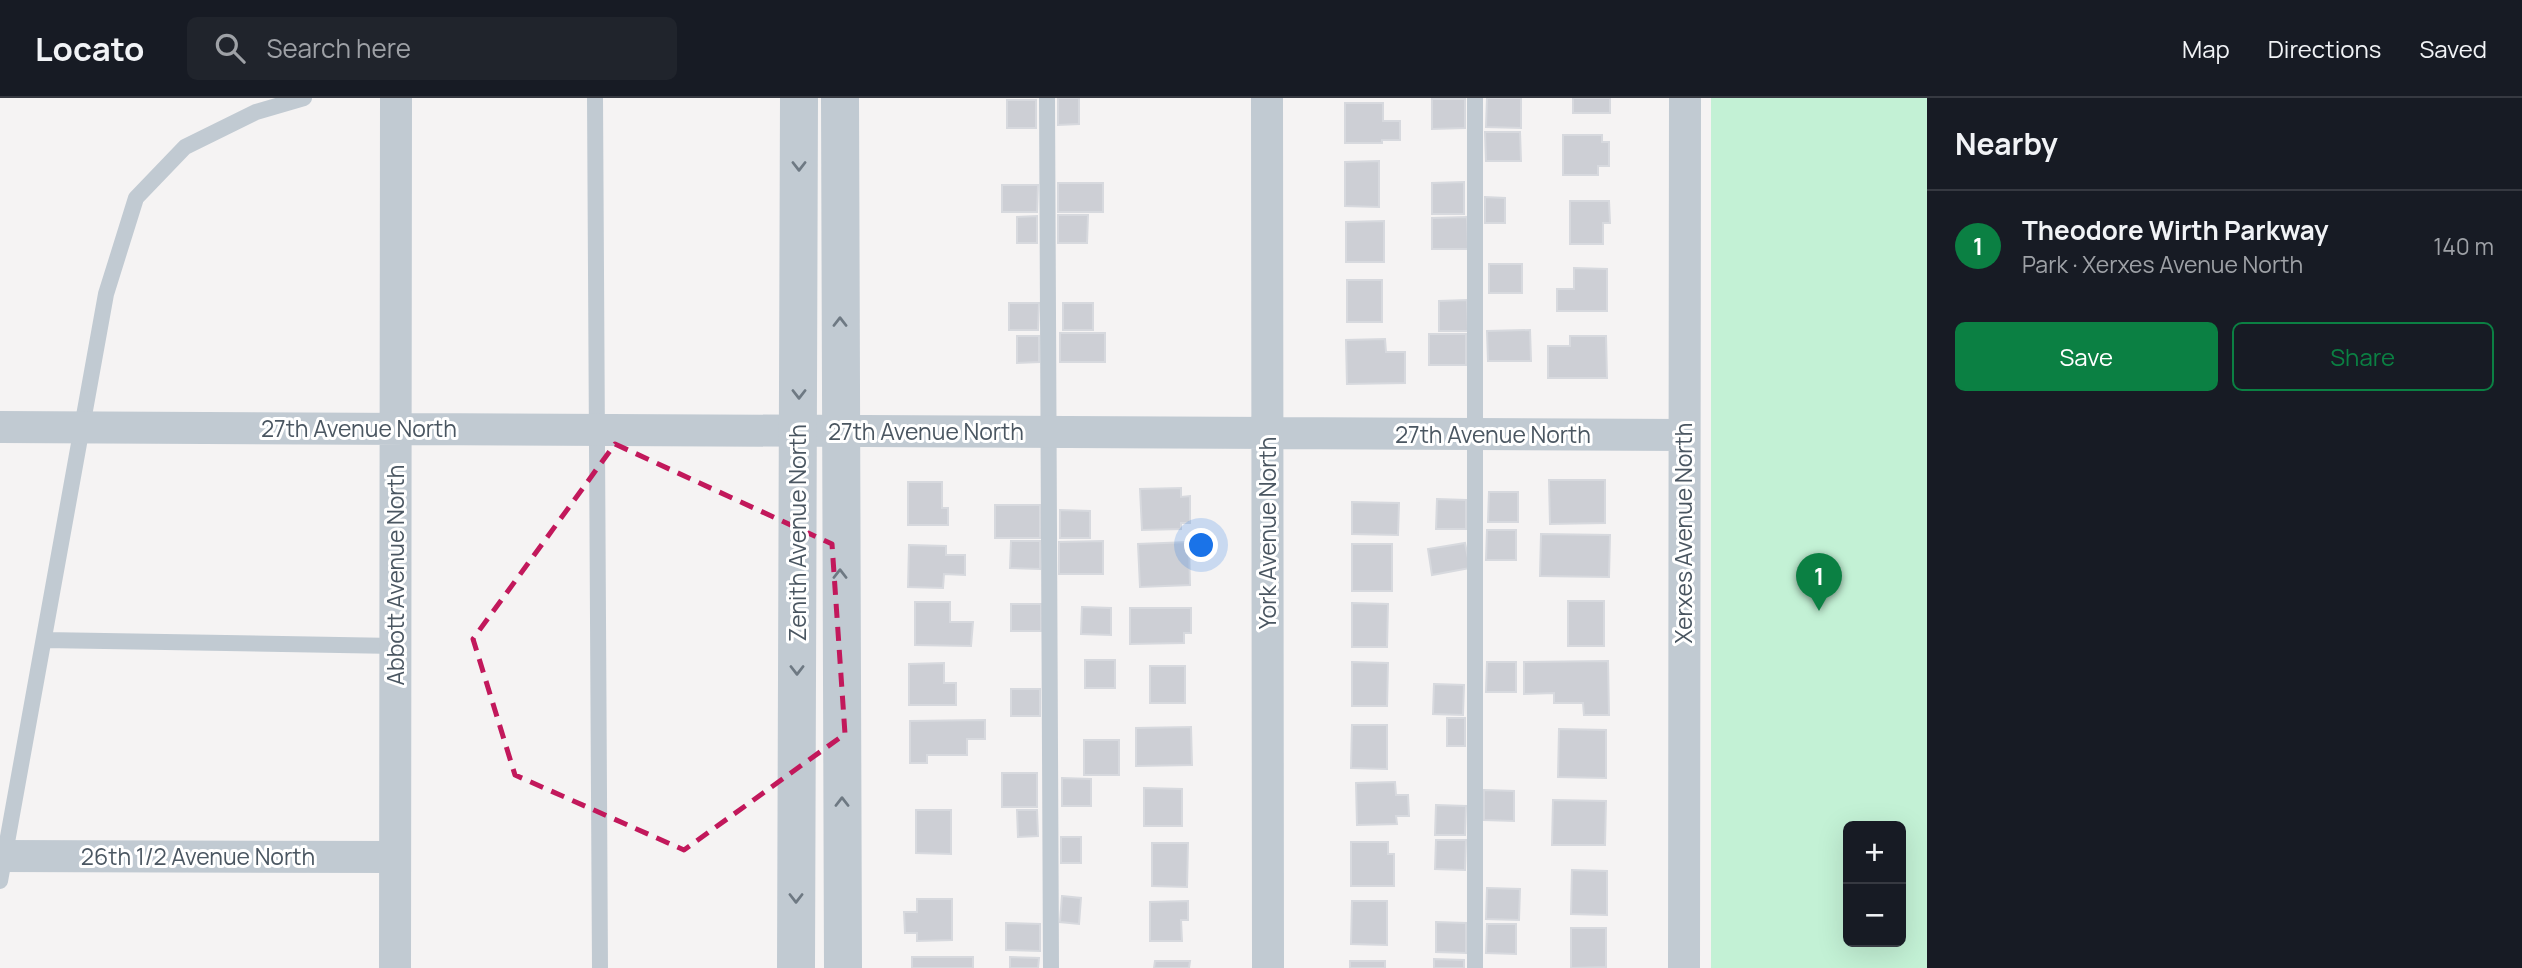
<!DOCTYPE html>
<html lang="en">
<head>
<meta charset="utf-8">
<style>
	:root { --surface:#171b24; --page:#20242c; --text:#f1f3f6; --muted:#9ea1a6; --line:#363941; --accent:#0b8043 }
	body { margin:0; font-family:Manrope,sans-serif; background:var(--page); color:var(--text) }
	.controls { position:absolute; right:21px; bottom:21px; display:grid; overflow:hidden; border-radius:10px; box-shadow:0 7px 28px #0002 }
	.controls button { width:63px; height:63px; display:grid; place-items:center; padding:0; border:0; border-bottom:2px solid var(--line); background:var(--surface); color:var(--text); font:35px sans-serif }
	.you { position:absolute; left:1202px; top:448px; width:24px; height:24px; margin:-18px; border:5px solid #fff; border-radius:50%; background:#1a73e8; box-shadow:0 0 0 10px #1a73e833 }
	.badge { display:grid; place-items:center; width:46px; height:46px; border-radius:50%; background:var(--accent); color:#fff; font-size:23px; font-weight:700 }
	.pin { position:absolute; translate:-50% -58px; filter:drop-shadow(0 2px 4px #0008) }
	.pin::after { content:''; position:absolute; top:37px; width:24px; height:21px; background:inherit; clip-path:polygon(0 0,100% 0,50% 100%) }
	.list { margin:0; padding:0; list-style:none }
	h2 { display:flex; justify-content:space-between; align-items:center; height:91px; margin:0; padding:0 28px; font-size:30px }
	h2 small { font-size:23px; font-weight:400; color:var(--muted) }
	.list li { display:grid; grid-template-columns:46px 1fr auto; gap:21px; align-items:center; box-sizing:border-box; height:112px; padding:0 28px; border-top:2px solid var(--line) }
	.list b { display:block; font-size:26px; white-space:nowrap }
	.list p { margin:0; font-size:23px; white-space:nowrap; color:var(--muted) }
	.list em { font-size:23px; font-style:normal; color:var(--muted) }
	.actions { display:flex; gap:14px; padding:21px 28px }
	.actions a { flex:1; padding:16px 0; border:2px solid var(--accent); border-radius:10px; text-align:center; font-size:24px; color:var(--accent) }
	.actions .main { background:var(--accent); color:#fff }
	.icon { flex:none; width:38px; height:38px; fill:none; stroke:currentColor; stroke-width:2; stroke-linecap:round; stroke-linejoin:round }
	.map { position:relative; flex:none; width:1927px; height:870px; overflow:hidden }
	header { display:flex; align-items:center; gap:42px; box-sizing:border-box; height:98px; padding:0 35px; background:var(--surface); border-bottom:2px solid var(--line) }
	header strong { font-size:33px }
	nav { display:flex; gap:38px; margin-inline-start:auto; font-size:24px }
	.search { width:490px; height:63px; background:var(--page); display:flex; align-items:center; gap:18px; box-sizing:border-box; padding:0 24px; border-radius:10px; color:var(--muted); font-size:26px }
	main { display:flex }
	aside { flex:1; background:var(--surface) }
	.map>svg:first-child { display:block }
</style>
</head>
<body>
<header>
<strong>Locato</strong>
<div class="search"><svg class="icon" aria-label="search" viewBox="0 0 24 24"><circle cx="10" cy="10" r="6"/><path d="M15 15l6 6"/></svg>Search here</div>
<nav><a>Map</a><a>Directions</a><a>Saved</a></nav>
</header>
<main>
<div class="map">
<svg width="1927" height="870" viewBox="0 0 1927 870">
	<rect width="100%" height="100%" fill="#f5f3f3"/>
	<path fill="#c3f1d5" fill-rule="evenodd" d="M1711,0h216v870h-216zM1848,728h53v116h-53z"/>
	<path fill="#cdcfd5" stroke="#d7d9de" stroke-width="2" d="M1058,0h21v26l-21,1z
		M1487,0h34v30l-35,-1z
		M1573,0h37v15h-37z
		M1432,1h33v29l-33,1z
		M1007,2h29v28h-29z
		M1345,5h38v18h17v19h-18v3h-37z
		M1485,34h35l1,29h-35z
		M1563,37h39v7h7v24h-11v9h-35z
		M1379,63v46l-34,-1v-44z
		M1464,84v32h-32v-31z
		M1058,85h45v29h-45z
		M1002,87h36l-1,27h-35z
		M1485,99l20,1v25h-20z
		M1570,103h39l1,22h-7v21h-33z
		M1058,117h30l-1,28h-29z
		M1037,118v27h-20v-26z
		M1467,119l1,32h-36v-31z
		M1384,123v41h-38v-40z
		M1489,166h33v29h-33z
		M1574,170l33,1v42h-50v-22h17z
		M1347,182h35v42h-35z
		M1467,202l1,31h-29v-30z
		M1009,205h30l-1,27h-29z
		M1063,205h30v27h-30z
		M1530,232l1,31h-43l-1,-30z
		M1060,235h45v29h-45z
		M1429,236h37v31h-37z
		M1017,238h22v26l-22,1z
		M1570,238h36l1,42h-59v-32h22z
		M1385,241l1,13h19v31l-58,1 -1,-44z
		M1549,382h56v43l-55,1z
		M908,384h34v26h6v17h-40z
		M1181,390v9l9,-1v27h-9v6l-39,1 -2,-41z
		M1489,394h29v30h-30z
		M1437,401l29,1v29h-30z
		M1352,404l47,1 -1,32 -46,-1z
		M995,407h45v33h-45z
		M1060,412l30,1v27h-30z
		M1487,432h29v30h-30z
		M1541,436l69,1 -1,42 -69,-1z
		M1011,443h29v28l-30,-1z
		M1103,443v33h-44v-32z
		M1189,444l1,43 -50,2 -2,-43z
		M1465,445l5,25 -38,7 -4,-26z
		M1352,446h40v47h-40z
		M909,447l37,1v9h19v20l-21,-1 -1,14 -35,-1z
		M1568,503h36v45h-36z
		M915,504h35v20h23l-2,24 -56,-1z
		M1352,505l36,1 -1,43h-35z
		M1011,506h30v27h-30z
		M1082,509l29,1v27l-30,-1z
		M1130,510h61v25h-7v10l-54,1z
		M1085,562h30v28h-30z
		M1608,563l1,54h-25l-1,-12h-29v-10l-30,1v-32z
		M1352,564l36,1 -1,43h-35z
		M1487,564h29v30h-30z
		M944,565v20h12v22h-47v-41z
		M1150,568h35v37h-35z
		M1434,586l30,1 -1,30 -30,-1z
		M1011,591h29v27h-29z
		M1447,620h18v28h-18z
		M985,622v19h-18v16h-40v8h-17v-42z
		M1352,627h35v44l-36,-1z
		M1191,629l1,38 -56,1v-38z
		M1559,631l47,1v48l-48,-1z
		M1084,642h35v35h-35z
		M1002,675h35v34h-35z
		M1062,680l29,1v27h-29z
		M1395,684l1,13h12l1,21h-13l1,8 -40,1 -1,-42z
		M1144,690l38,1v37h-38z
		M1484,692l30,1v30l-30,-1z
		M1553,702l53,1 -1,44h-53z
		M1436,707l30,1 -1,29h-30z
		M916,712h35v44l-35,-1z
		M1017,712h20l1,26 -20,1z
		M1061,739h20v26h-20z
		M1436,742h30l-1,30 -30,-1z
		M1351,744h37v12h6v32h-43z
		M1152,745h36l-1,44 -35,-1z
		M1572,772l35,1v44l-36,-1z
		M1487,790l33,1 -1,31 -33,-1z
		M1062,798l19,2 -2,26 -19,-2z
		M917,801h35v41l-35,1v-8h-12l-1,-21h13z
		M1188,803v19h-7l1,21h-32v-39z
		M1352,803h35v44l-36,-1z
		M1436,824l30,1v30l-30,-1z
		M1006,825l34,1v27l-34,-1z
		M1487,826h29v30l-30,-1z
		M1571,830h35v39l-35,1z
		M912,859h61v11h-61z
		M1010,859l29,1 -1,10h-28z
		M1434,861l30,1v8h-30z
		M1155,863h35l-1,7h-35z
		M1350,863h35v7h-35z"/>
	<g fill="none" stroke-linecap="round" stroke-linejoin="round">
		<path stroke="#c1cad2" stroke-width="16" d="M595,0l5,870
			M1047,0l4,870
			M1475,0v870
			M44,542l352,6
			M0,783l106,-587 30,-96 49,-51 71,-35 48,-14"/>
		<path stroke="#c1cad2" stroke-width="32" d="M1267,0l1,870
			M0,329l1684,8
			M0,758l395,1
			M395,870l1,-870
			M1684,870l1,-870"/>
		<path stroke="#c1cad2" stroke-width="38" d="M840,0l3,870
			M796,870l3,-870"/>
	</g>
	<defs><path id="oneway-chevron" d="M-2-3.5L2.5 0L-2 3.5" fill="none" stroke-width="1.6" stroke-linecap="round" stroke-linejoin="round" transform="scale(1.75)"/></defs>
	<g stroke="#6e7983">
		<use href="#oneway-chevron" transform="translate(799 68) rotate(90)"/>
		<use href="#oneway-chevron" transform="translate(840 224) rotate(-90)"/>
		<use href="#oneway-chevron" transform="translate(799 296) rotate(90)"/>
		<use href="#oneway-chevron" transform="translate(840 476) rotate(-90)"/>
		<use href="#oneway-chevron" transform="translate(797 572) rotate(90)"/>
		<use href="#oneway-chevron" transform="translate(842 704) rotate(-90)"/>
		<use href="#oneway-chevron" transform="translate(796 800) rotate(90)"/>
	</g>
	<path fill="none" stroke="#c2185b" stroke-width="5" stroke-dasharray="14 9" stroke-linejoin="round" d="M615,346l217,100 13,190 -161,116 -169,-75 -42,-136z"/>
	<g text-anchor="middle" stroke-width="6" stroke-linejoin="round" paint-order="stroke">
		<g font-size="23" fill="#4a5661" stroke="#fff">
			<text x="359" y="339">27th Avenue North</text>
			<text x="926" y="342">27th Avenue North</text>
			<text x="1493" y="345">27th Avenue North</text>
			<text transform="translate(798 435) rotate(-90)" y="8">Zenith Avenue North</text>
			<text transform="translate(1268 435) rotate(-90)" y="8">York Avenue North</text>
			<text transform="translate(1684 435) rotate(-90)" y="8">Xerxes Avenue North</text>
			<text transform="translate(396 477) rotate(-90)" y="8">Abbott Avenue North</text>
			<text x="198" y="767">26th 1/2 Avenue North</text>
		</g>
	</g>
</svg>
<div class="controls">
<button>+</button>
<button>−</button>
</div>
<div class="you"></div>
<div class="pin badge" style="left:1819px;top:513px">1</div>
</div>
<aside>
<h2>Nearby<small></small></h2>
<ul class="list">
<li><span class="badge">1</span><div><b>Theodore Wirth Parkway</b><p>Park · Xerxes Avenue North</p></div><em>140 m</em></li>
</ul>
<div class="actions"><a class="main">Save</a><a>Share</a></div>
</aside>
</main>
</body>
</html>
